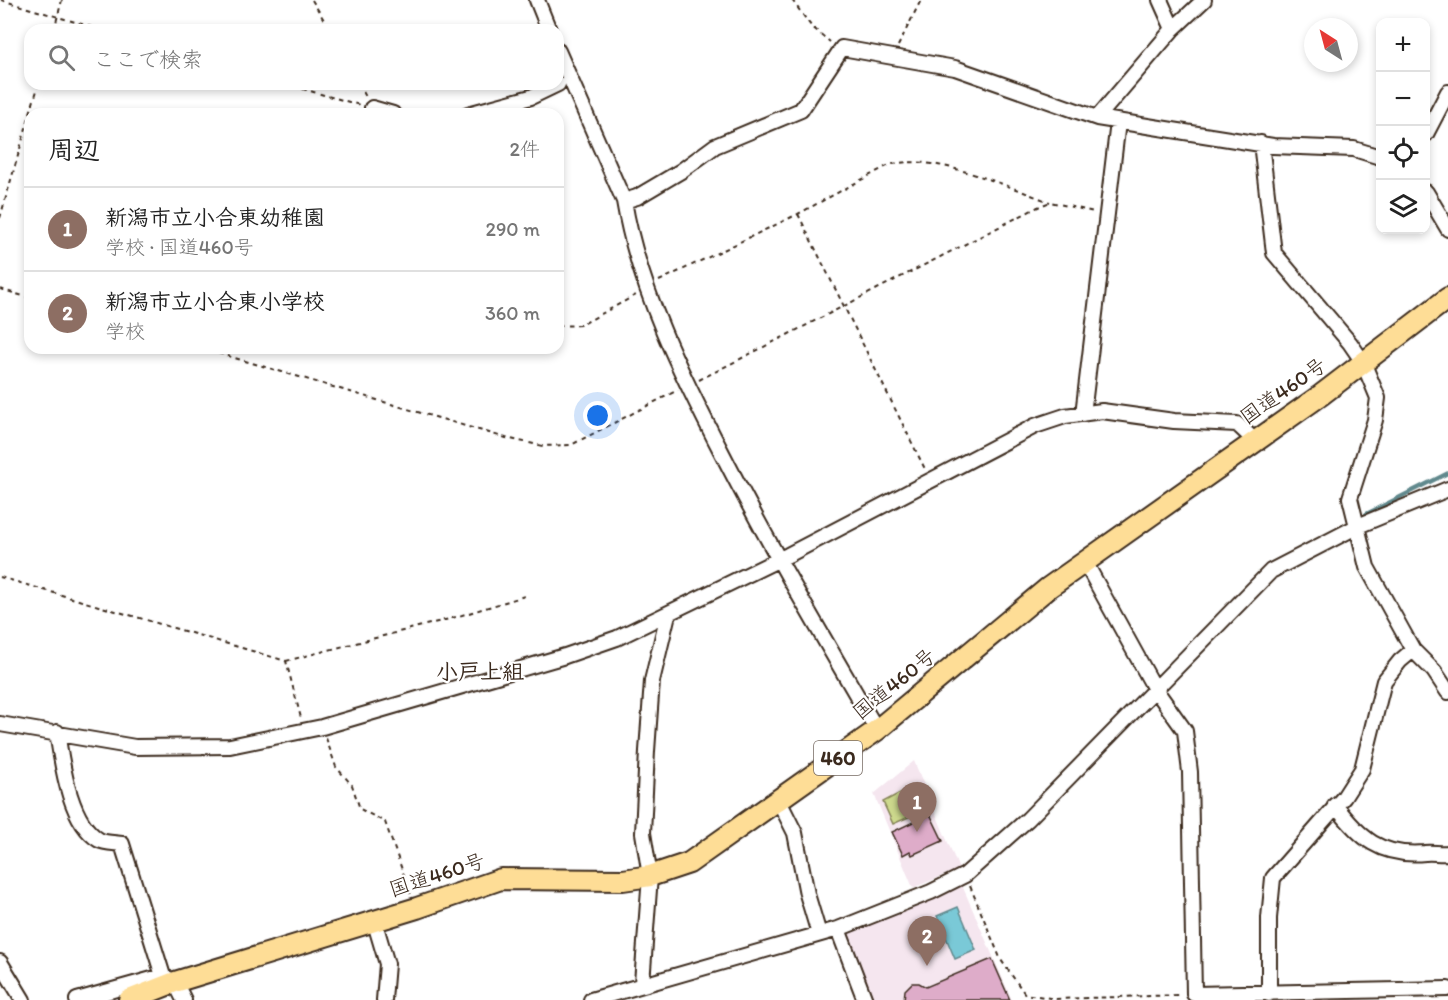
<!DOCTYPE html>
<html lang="ja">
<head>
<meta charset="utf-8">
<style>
	:root { --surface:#fff; --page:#f6f6f6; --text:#222; --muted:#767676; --line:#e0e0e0; --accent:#7c3aed }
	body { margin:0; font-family:Itim,"Klee One",sans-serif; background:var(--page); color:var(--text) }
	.controls { position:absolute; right:18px; top:18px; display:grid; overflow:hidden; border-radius:12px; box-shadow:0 3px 9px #0003 }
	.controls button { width:54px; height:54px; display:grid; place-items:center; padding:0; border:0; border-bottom:2px solid var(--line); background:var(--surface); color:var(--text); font:30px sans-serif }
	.compass { position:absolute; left:1304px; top:18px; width:54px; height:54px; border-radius:50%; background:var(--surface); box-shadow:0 3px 9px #0003; rotate:324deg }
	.you { position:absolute; left:598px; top:416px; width:21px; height:21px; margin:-15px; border:4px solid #fff; border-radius:50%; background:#1a73e8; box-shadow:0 0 0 9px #1a73e833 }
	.badge { display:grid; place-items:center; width:39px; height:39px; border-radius:50%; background:var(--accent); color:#fff; font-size:20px; font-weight:700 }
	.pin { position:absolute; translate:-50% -50px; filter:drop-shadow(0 2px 3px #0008) }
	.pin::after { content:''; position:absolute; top:32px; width:21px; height:18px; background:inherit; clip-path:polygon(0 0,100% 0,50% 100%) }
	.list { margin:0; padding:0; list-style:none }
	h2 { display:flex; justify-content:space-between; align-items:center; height:78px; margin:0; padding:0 24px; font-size:26px }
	h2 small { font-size:20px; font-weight:400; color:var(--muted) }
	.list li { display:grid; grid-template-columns:39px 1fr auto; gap:18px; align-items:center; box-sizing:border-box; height:84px; padding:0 24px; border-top:2px solid var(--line) }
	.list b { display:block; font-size:22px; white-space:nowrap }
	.list p { margin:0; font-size:20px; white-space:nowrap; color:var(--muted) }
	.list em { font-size:20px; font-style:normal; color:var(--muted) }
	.icon { flex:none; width:33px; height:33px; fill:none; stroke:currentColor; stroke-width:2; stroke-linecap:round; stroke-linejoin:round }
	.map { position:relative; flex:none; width:1448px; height:1000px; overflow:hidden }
	.search { position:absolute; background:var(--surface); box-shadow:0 3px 9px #0003; left:24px; top:24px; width:540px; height:66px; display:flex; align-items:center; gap:15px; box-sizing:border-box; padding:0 21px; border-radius:18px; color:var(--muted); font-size:22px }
	.panel { position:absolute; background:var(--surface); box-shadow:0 3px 9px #0003; left:24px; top:108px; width:540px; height:246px; border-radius:18px }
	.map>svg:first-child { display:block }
</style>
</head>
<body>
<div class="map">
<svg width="1448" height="1000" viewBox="0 0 1448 1000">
	<rect width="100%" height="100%" fill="#fff"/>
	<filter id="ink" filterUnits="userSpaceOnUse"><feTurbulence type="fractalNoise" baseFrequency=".0167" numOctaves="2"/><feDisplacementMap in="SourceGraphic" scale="12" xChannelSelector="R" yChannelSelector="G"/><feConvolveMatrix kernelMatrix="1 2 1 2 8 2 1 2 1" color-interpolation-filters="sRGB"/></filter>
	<g filter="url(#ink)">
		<path fill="#f5e6ef" d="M914,761l45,108 -46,19 -39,-94z
			M961,883l51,117h-141l-28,-67z"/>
		<path fill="#cdd98d" stroke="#848256" stroke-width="1.5" d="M915,785l12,24 -34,15 -10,-22z"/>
		<path fill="#7ac9d7" stroke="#61898d" stroke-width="1.5" d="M958,907l18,43 -21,9 -18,-43z"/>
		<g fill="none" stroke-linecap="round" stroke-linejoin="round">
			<path stroke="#61898d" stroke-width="4" d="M1366,514l82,-41"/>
		</g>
		<path fill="#deacc9" stroke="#3b2a1e" stroke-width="1.5" d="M930,814l13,27 -31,14 -2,-4 -7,4 -11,-23z
			M992,959l18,41h-106l1,-10 7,-7h7l7,4z"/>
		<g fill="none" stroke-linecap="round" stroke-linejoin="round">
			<g stroke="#3b2a1e" stroke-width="18">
				<path id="minor" d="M537,0l12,30
					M1160,0l13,29
					M558,51l66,150c15,89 58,175 99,254 48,94 101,184 154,275
					M372,108l21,6
					M468,114l63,-17 27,-13
					M1097,118l76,-89 31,-29
					M1426,134l22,-42
					M1261,143l13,110 76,90 13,19 15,36 -3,22 -25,78 17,69 46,83 21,21 14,21
					M1426,192l22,37
					M624,201l13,-4 44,-26 34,-25 86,-36 41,-62 113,20 142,50 176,28 81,3 26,8
					M1083,414l35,-292
					M1085,562l70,127 30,42 5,41 4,222 254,-5
					M0,724l135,23 95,-1 92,-19 243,-71 52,-18 171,-83 247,-129 30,-10 37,-5 72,10 63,3 17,16
					M57,732c5,31 12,90 42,108 5,3 17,3 23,4l41,132
					M779,801l16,32 12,61 12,40
					M1335,805c25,33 45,52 90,48 7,-1 15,1 23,0
					M374,920l13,44 -3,36
					M838,929l27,71
					M0,962l23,38
					M642,983l8,-107 -7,-43 4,-82 5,-70 16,-67
					M1269,994v-76l4,-40 71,-81 18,-28 22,-88 16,-20 13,-11
					M77,1000l86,-24 12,6 9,18
					M591,1000l247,-71 93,-37 34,-17 63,-56 243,-248 87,-45 90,-37"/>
			</g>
			<g stroke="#3b2a1e" stroke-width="24">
				<path id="highway" d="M129,1000l46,-18 242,-74 84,-29 122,1 27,-4 39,-13 188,-133 171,-142 273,-193 127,-97"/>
			</g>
			<path stroke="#3b2a1e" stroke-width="2" stroke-dasharray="4.5 4.5" stroke-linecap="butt" d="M1,0l101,30
				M312,0l18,30
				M792,0l19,26 19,16
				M54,30l8,-30
				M898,46l23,-46
				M285,84l75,21
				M359,84l7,13
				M30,113l9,-29
				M798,214l127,255
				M0,218l30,-104
				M659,281l139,-67 91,-49c43,-13 119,22 161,37
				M0,289l30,9
				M558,326l23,-1 55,-30
				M201,348l305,90 37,8 28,-1 107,-55
				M699,380l339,-173 12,-5 44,10
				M0,577l286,84 15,57
				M286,661l163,-42 79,-24
				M326,738l10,29 16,18 8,24 25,13 26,73
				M970,886l31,74 24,34 31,5 125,-4"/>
			<use href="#minor" stroke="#fff" stroke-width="14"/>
			<use href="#highway" stroke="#fedd96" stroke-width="20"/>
		</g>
	</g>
	<g text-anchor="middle" stroke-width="4.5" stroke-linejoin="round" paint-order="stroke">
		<rect fill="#fff" stroke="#766a62" stroke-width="1.5" x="814" y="741" width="48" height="34" rx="4.5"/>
		<g font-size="20" font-weight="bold" fill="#3b2a1e">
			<text x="838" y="765">460</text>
		</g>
		<g font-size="21" fill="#3b2a1e" stroke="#fff">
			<text transform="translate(1283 391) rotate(-35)" y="7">国道460号</text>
			<text transform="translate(894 684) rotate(-39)" y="7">国道460号</text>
			<text transform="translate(437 875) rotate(-18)" y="7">国道460号</text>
		</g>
		<g font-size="22" font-weight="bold" fill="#3b2a1e" stroke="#fff">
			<text x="480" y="679">小戸上組</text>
		</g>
	</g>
</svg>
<div class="controls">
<button>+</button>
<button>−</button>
<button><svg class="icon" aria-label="locate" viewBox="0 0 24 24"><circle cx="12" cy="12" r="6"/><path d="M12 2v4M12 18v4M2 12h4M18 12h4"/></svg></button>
<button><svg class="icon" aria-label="layers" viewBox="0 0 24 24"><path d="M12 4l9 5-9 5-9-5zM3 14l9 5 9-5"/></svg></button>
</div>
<svg class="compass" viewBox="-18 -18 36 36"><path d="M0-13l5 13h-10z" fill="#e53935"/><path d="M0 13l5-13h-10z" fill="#767676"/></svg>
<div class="you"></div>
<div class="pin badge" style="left:917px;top:832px;background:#8d6e63">1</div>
<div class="pin badge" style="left:927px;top:966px;background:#8d6e63">2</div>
<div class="search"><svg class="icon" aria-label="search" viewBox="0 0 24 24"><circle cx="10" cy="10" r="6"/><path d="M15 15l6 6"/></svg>ここで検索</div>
<section class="panel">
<h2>周辺<small>2件</small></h2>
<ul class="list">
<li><span class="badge" style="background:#8d6e63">1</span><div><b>新潟市立小合東幼稚園</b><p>学校 · 国道460号</p></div><em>290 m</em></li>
<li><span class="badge" style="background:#8d6e63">2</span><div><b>新潟市立小合東小学校</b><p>学校</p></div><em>360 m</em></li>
</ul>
</section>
</div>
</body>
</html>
